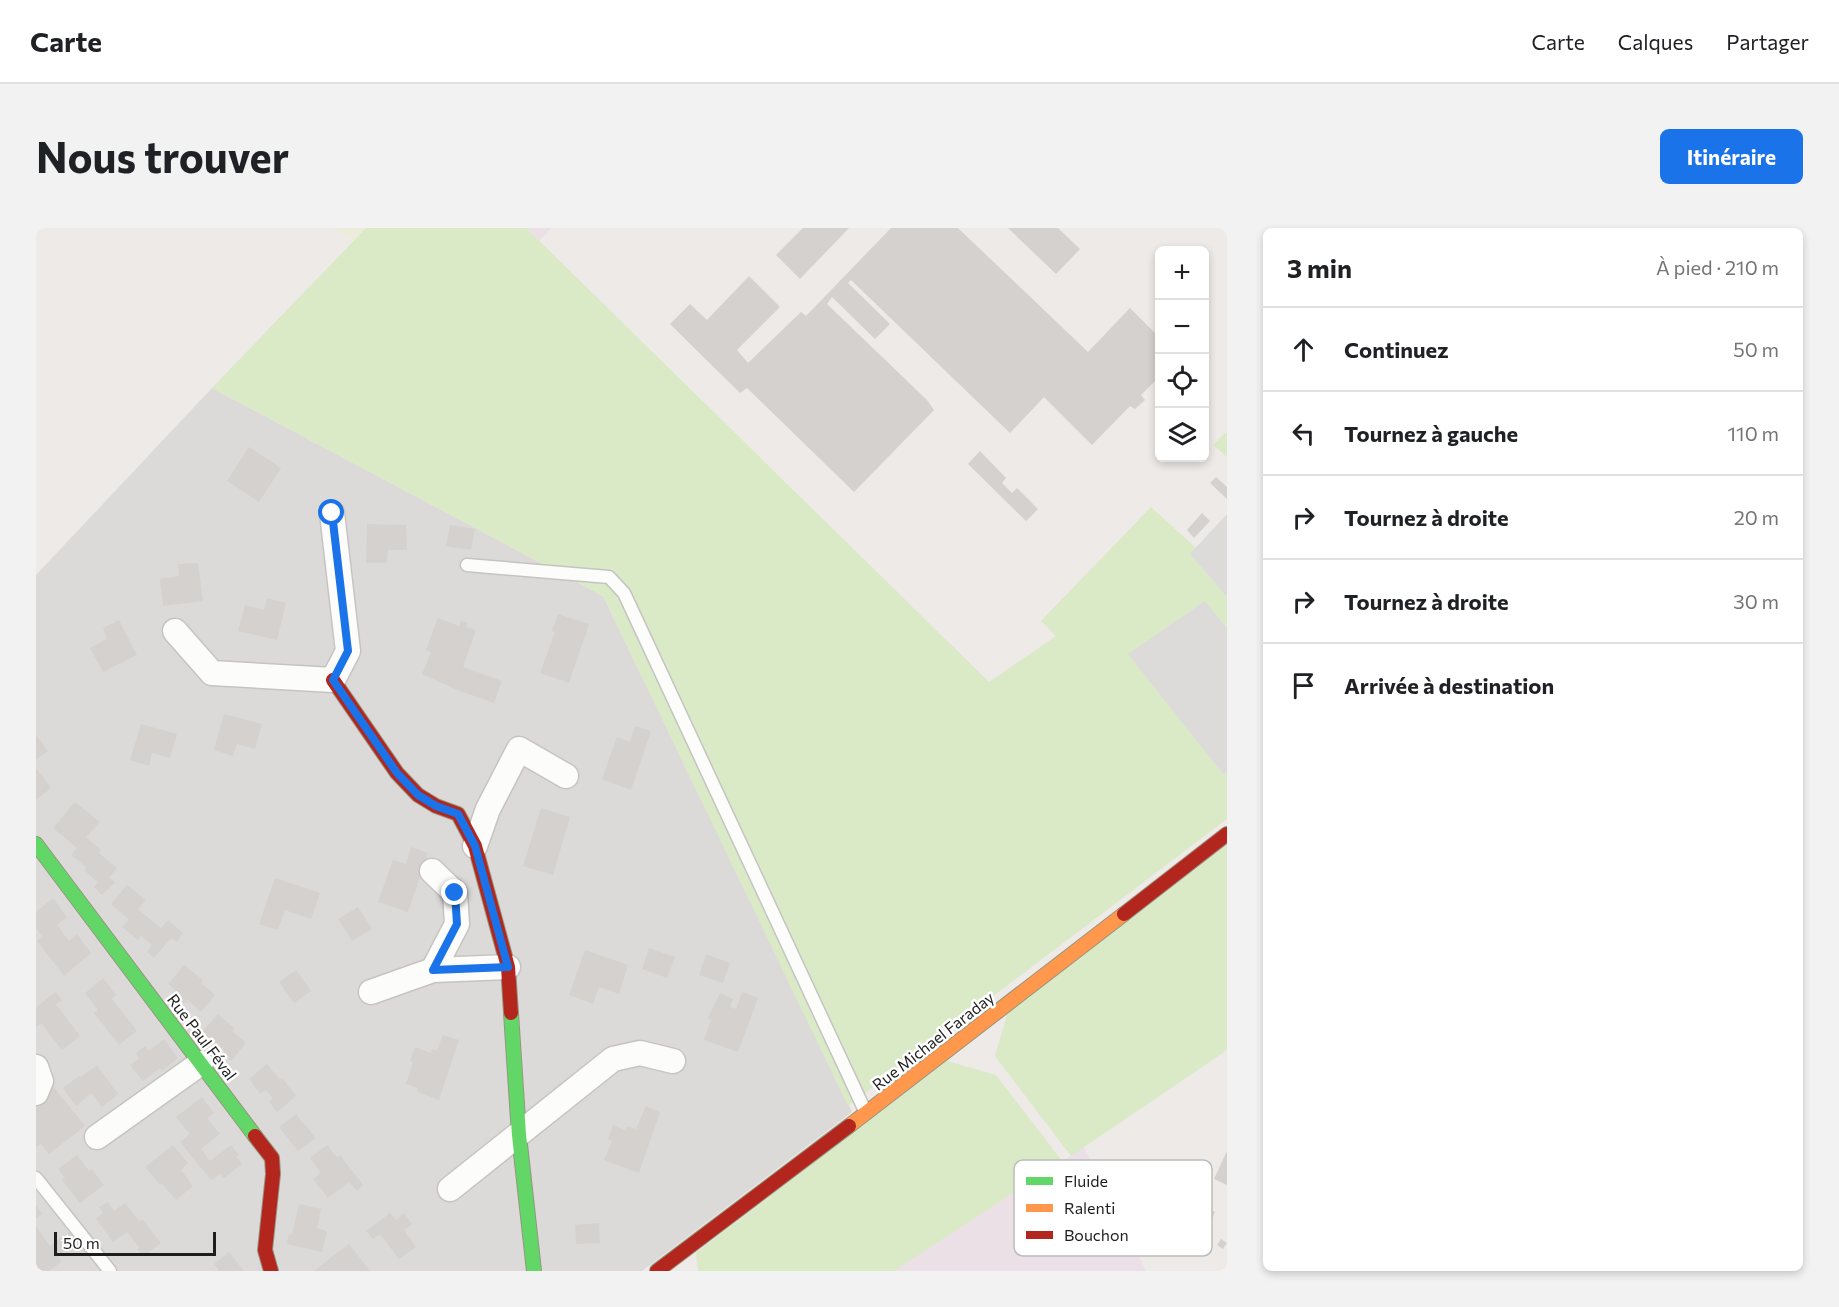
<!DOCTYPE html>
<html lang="fr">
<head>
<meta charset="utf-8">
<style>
	:root { --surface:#fff; --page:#f2f2f2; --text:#202124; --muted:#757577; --line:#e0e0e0; --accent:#1a73e8 }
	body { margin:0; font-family:Commissioner,sans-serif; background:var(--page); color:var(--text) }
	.controls { position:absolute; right:18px; top:18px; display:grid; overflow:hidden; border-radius:9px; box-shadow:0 3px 9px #0003 }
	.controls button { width:54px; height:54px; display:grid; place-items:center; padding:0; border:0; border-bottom:2px solid var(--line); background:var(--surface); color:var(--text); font:30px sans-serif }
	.scale { position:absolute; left:18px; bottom:15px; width:162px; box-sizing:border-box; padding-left:6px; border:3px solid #1e1e1e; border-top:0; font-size:16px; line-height:21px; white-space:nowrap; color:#1e1e1e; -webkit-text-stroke:4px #fff; paint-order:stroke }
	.stop { position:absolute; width:18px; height:18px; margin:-14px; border:4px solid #1a73e8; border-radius:50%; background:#fff }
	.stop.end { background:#1a73e8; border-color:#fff; box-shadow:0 2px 6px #0008 }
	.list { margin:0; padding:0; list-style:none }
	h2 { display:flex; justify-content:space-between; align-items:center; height:78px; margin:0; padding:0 24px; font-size:26px }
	h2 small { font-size:20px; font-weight:400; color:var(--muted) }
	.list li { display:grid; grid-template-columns:39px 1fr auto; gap:18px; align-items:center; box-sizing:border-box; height:84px; padding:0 24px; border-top:2px solid var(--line) }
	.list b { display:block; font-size:22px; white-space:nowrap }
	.list em { font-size:20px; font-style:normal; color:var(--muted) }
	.icon { flex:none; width:33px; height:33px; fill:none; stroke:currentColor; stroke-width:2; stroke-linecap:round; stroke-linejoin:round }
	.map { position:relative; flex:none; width:1191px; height:1043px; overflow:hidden; border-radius:9px }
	header { display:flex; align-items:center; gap:36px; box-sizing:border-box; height:84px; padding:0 30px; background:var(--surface); border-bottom:2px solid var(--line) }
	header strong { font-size:28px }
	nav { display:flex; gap:33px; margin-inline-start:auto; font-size:21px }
	.intro { display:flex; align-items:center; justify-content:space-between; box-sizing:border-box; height:144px; padding:0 36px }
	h1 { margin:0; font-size:42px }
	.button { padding:15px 27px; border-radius:9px; background:var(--accent); color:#fff; font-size:21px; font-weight:700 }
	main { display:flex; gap:36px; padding:0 36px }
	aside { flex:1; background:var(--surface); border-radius:9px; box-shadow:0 3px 9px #0003 }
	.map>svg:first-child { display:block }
</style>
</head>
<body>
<header>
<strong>Carte</strong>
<nav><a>Carte</a><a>Calques</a><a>Partager</a></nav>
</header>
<div class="intro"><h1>Nous trouver</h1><a class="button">Itinéraire</a></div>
<main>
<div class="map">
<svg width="1191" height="1043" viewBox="0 0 1191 1043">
	<rect width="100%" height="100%" fill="#edeae7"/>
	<path fill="#dcdad8" d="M176,160l391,208 249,516 -210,159h-606v-696z"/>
	<path fill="#eae0e6" d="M490,0h25l-12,13z
		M1048,919l62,124h-252z"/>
	<path fill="#ececda" d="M299,0h31l-13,13z"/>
	<path fill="#dae9c6" d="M330,0h160l463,454 67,-46 -15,-15 110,-114 45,41 -6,6 37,43v31l-22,-27 -76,53 94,120 4,-3v48l-379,287 -245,-510 -391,-208z
		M1191,203v26l-14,-12z
		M1191,617v205l-156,106 -76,-100 13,-44z
		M911,833l49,14 66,86 -168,110h-196l-2,-18z"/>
	<path fill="#dddbda" d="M1191,286v83l-37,-43z
		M1169,373l22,27v143l-4,3 -95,-120z"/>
	<path fill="#d4d1ce" d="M767,0h46l-49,51 -24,-24z
		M855,0h67l130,124 42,-44 30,30v38l-19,19 4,5 -10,9 -5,-3 -38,39 -48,-48 -34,36 -159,-153 -3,3 42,41 -15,15 -43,-42 -5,7 100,96 7,10 -80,82 -107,-104 -7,5 -70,-69 20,-20 17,16 42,-44 31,31 -43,43 11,13 53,-51 5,4z
		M972,0h50l22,21 -24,25z
		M213,219l32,21 -22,34 -32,-21z
		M944,223l26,27 -4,5 10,10 5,-5 21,21 -12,12 -58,-57z
		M1180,249l11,10v12l-17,-16z
		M1166,285l8,8 -16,17 -7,-8z
		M331,296l39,1 1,25h-19l-1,13h-21z
		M414,297l25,4 -4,21 -25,-4z
		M162,335l5,38 -40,5 -3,-27 19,-3 -1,-12z
		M231,370l19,5 -9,37 -39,-9 7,-26 19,5z
		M522,386l31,10 -20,59 -29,-10 15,-41 -3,-1z
		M402,390l21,8 2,-5 7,2 -2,4 10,3 -13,37 39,14 -8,22 -39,-14 -33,-15 9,-22 -5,-2z
		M83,392l18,35 -34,17 -13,-24 17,-9 -4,-11z
		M188,486l38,10 -7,25 -18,-5 -4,12 -19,-6z
		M105,496l36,10 -7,24 -18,-5 -3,13 -19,-6z
		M599,498l16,5 -20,59 -29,-11 15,-42 13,5z
		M0,507l12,16 -12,9z
		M0,540l15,20 -15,12z
		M39,574l25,20 -14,15 15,13 -2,3 18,15 -8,10 6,4 -13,13 -8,-8 4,-5 -13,-11 1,-4 -15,-12 6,-7 -24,-20z
		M505,580l29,9 -17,58 -30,-9z
		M375,619l17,6 -20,59 -30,-10 15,-42 13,4z
		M239,650l45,15 -9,26 -26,-9 -7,20 -19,-6z
		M91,657l19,15 -8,9 23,19 7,-8 15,13 -6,9 -6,-4 -17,20 -7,-6 5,-7 -11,-9 -3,4 -16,-13 7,-7 -18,-16z
		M17,670l14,19 -10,8 12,16 8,-7 14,19 -27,23 -27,-35 5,-5 -6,-8v-16z
		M322,679l14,22 -20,12 -14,-22z
		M613,720l26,9 -8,21 -25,-9z
		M549,722l43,15 -9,29 -20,-7 -6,17 -24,-9z
		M670,726l24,9 -7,20 -24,-8z
		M148,737l19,15 -2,3 14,12 -14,17 -14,-13 -3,4 -11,-10 2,-3 -7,-6z
		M260,742l15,21 -17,12 -15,-21z
		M67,750l13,17 -4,4 25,32 -18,14 -25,-32 4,-3 -13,-17z
		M20,764l6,8 -6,4 24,32 -18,14 -21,-27 -5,4v-20z
		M706,764l16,6 -20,54 -34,-12 7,-20 -3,-2 12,-25 13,6 -3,8 6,2z
		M182,786l16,14 -2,3 14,12 -15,18 -9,-7 3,-3 -23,-19z
		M407,807l16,5 -20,60 -22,-8 1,-4 -12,-4 7,-22 -3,-1 5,-14 16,6 1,-4 5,2z
		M128,811l14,19 -16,13 -2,-3 -17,13 -13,-16 9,-6 -3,-6 9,-7 3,5z
		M231,836l13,16 2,-2 14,18 -19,16 -8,-11 4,-2 -7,-9 -6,4 -11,-15z
		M61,837l21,29 -16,13 -10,-14 -16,13 -13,-18 16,-12 2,1z
		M17,858l32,40 -36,28 -8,-10 -5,3v-49z
		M166,869l12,16 -7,5 13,16 -19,15 9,12 21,-16 8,10 -3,1 6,8 -18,14 -4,-4 -9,6 -31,-38 10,-8 -14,-17z
		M610,878l14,6 -21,61 -35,-13 8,-19 -4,-2 5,-14 12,5 2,-4 9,3z
		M260,886l20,24 -18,13 -19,-24z
		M137,917l15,18 -7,7 12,16 -17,14 -14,-16 -2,1 -15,-18z
		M291,917l11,13 2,-3 23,30 -6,6 -8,-9 -21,16 -15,-19 8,-6 -11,-15z
		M1191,923v34l-13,-6z
		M41,927l12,16 3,-2 12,16 -24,18 -18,-23 3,-2 -7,-9z
		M72,974l6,9 11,-8 15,19 2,-3 19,24 -18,14 -6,-8 2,-2 -12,-15 -14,10 -17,-23 7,-6 -4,-6z
		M263,976l22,5 -4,19 10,3 -5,21 -35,-8 2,-10 3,1z
		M0,977l6,9 -6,4z
		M1172,980l7,4 -3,7 -7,-4z
		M354,985l6,7 8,-7 8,11 -8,6 12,17 -17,12 -19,-25 -7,5 -7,-8z
		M563,995l1,20 -24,1 -1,-19z
		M0,998l14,20 19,-14 8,9 -19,15 4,5 -13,10h-13z
		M1185,1011l6,4 -4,6 -6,-4z
		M313,1016l21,27h-56l19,-15z
		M193,1024l15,19h-25l-5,-7z"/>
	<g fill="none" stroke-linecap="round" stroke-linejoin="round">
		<g stroke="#c5c4c3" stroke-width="15">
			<path id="lane" d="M431,337l142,12 15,16 242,520
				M0,950l74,93"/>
		</g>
		<g stroke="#c5c4c3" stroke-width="27">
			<path id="street" d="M139,403l37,42 121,7 15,-29 -16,-138
				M439,618l13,-37 31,-60 47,27
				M396,643l23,22 2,31 -24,46
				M335,764l62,-22 75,-3
				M0,839l5,14 -5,12
				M61,909l104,-74
				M414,961l163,-130 27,-6 33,8"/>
		</g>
		<g stroke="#95967f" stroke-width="16">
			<path id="fast" d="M0,616l219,292
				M475,785l8,122 15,136"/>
		</g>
		<g stroke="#95967f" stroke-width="16">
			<path id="slow" d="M813,898l275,-212"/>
		</g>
		<g stroke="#95967f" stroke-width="16">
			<path id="jam" d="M297,452l64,93 21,22 18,11 22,8 17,32 33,121 3,46
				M1088,686l103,-80
				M219,908l17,22 1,16 -8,76 6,21
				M621,1043l192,-145"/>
		</g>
		<use href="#lane" stroke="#fcfcfb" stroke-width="12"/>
		<use href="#street" stroke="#fcfcfb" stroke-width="24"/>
		<use href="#fast" stroke="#63d668" stroke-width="14"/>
		<use href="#slow" stroke="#ff974d" stroke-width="14"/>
		<use href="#jam" stroke="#b3261e" stroke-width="14"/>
	</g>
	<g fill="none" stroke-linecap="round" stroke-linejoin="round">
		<path stroke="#1a73e8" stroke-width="8" d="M296,285l16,138 -15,29 64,93 21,22 18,11 22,8 17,32 33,121 -75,3 24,-46 -2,-31"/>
	</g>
	<g text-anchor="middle" stroke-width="5" stroke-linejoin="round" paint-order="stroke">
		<g font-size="16" fill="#1e1e1e" stroke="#fff">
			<text transform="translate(166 809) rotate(53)" y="6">Rue Paul Féval</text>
			<text transform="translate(897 813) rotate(-38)" y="6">Rue Michael Faraday</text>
		</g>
	</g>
	<rect x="978" y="932" width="198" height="96" rx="9" fill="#fff" stroke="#bcbcbc" stroke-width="1.5"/>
	<rect x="990" y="949" width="27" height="8" fill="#63d668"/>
	<rect x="990" y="976" width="27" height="8" fill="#ff974d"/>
	<rect x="990" y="1003" width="27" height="8" fill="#b3261e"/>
	<g font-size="16" fill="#1e1e1e">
		<text x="1028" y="959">Fluide</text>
		<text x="1028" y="986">Ralenti</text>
		<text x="1028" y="1013">Bouchon</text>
	</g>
</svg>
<div class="controls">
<button>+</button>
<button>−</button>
<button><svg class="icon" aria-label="locate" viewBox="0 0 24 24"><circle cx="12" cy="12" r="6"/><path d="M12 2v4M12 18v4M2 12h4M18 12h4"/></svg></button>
<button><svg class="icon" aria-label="layers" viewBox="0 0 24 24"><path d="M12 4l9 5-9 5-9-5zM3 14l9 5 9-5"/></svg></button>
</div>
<div class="scale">50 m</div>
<div class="stop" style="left:296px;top:285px"></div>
<div class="stop end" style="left:419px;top:665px"></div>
</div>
<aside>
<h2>3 min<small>À pied · 210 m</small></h2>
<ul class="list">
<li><svg class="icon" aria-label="ahead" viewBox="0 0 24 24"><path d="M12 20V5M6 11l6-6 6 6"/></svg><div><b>Continuez</b></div><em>50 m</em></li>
<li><svg class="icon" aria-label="left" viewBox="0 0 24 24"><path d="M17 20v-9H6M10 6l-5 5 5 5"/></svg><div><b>Tournez à gauche</b></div><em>110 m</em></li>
<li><svg class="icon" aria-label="right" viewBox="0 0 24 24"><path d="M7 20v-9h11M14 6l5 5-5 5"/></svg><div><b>Tournez à droite</b></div><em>20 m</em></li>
<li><svg class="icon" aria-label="right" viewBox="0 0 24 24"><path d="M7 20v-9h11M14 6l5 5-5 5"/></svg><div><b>Tournez à droite</b></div><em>30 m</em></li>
<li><svg class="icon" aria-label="arrive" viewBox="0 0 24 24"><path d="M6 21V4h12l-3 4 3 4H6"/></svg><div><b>Arrivée à destination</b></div></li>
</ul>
</aside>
</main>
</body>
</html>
